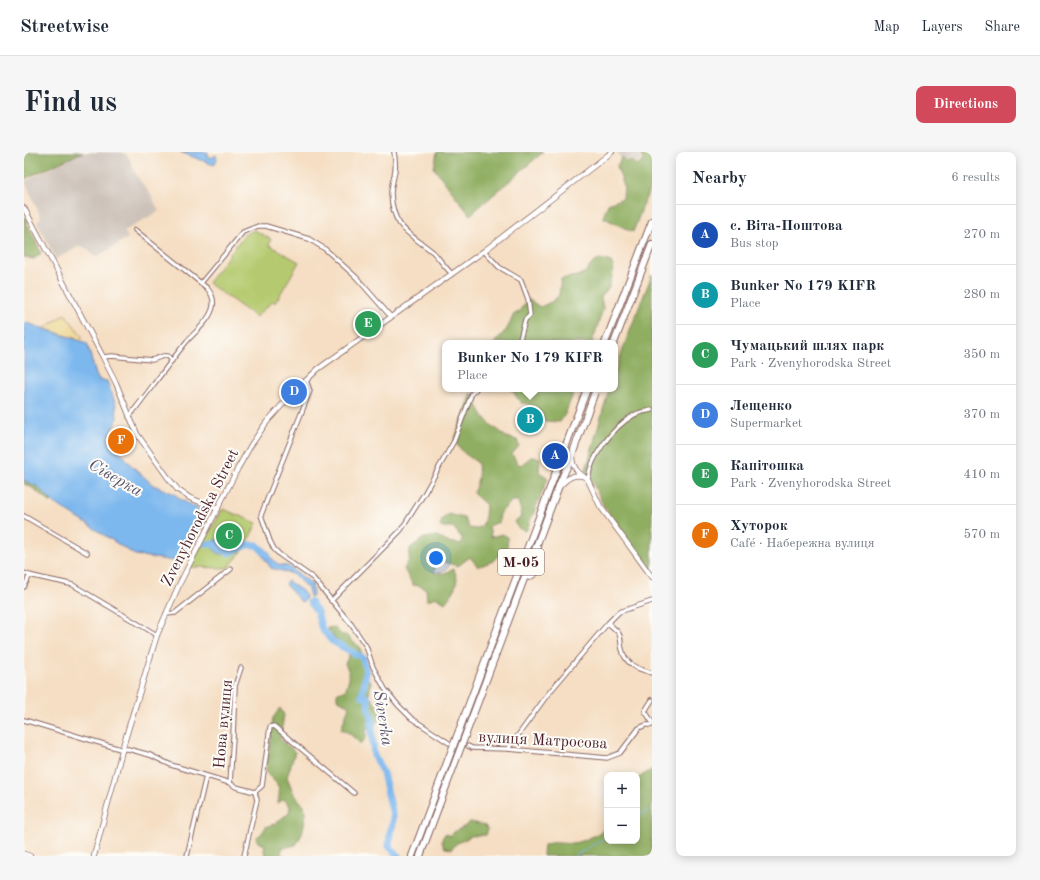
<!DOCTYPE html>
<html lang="en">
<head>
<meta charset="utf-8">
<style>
	:root { --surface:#fff; --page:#f6f6f7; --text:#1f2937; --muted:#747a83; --line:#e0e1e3; --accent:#d1495b }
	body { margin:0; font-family:"Old Standard TT",serif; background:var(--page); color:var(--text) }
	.controls { position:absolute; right:12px; bottom:12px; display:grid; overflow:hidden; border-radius:8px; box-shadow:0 2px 10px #0003 }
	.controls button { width:36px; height:36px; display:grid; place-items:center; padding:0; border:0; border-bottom:1px solid var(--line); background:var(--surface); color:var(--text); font:20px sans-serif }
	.you { position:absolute; left:412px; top:406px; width:14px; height:14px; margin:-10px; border:3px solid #fff; border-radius:50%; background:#1a73e8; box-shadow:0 0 0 6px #1a73e833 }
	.badge { display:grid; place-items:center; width:26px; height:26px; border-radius:50%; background:var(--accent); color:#fff; font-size:13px; font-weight:700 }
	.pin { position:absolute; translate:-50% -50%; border:2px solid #fff; box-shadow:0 1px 4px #0006 }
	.popup { position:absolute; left:418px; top:188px; width:176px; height:52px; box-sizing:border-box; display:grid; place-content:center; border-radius:8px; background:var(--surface); filter:drop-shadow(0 1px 3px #0005); font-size:13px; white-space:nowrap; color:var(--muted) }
	.popup b { font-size:15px; color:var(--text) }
	.popup::after { content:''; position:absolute; left:50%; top:100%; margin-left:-8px; border:8px solid transparent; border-top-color:var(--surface) }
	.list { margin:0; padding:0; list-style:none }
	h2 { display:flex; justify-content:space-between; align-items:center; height:52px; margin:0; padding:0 16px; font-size:17px }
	h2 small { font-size:13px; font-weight:400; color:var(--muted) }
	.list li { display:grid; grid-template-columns:26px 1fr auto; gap:12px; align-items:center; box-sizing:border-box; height:60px; padding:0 16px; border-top:1px solid var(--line) }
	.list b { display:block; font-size:15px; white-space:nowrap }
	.list p { margin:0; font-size:13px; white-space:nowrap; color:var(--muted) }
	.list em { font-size:13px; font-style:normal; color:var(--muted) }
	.map { position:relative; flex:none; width:628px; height:704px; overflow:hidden; border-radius:8px }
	header { display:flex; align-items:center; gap:24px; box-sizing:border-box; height:56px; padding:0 20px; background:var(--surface); border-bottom:1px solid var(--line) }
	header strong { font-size:19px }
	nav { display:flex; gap:22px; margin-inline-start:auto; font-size:14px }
	.intro { display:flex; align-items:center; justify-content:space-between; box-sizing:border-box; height:96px; padding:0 24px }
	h1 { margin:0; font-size:28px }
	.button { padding:10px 18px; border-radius:8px; background:var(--accent); color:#fff; font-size:14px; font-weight:700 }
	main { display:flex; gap:24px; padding:0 24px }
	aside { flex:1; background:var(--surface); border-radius:8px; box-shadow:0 2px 10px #0003 }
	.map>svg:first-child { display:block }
</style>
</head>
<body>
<header>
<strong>Streetwise</strong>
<nav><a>Map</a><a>Layers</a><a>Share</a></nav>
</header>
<div class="intro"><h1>Find us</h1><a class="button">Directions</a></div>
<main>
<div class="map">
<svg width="628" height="704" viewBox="0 0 628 704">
	<rect width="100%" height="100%" fill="#fdfcf7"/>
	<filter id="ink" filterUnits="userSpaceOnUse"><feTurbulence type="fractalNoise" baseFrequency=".025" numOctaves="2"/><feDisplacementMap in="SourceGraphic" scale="8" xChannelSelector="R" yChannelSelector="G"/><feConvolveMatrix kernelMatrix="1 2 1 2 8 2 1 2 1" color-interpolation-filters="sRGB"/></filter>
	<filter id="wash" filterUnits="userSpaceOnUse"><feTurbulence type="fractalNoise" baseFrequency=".012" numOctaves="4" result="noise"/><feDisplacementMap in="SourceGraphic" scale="16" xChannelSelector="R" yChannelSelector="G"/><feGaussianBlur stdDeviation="0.9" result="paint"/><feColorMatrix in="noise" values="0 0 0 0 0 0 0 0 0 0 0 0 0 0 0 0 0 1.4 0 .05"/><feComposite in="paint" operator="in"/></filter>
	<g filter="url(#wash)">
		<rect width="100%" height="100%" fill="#f5dec3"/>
		<path fill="#cdc2b9" d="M60,0h38l6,4 10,22 13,17 8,16 -35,20 4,7 -32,19 -5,-3 -3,-5 -8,-3 -24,13 -19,-37 4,-4 -16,-37z
			M595,0h20l2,9 -4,2 -6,-5 -5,3 -9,-7z"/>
		<path fill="#b5ca6f" stroke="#80744d" d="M230,78l17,9 -2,6 30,17 -24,41 -2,-2 -17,16 -48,-34 36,-48z
			M199,357l34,14 -13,26 -16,19 -39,-1z"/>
		<path fill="#90ae62" stroke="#6d6646" d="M0,0h59l-59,27z
			M413,0h106l-73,63 -36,-47z
			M619,0h9v30l-19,50 -21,-10 -9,-5 5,-13 15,-6 1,-11 -7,-21 5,-9 5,5 4,-2 7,5 5,-3 -2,-9z
			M0,64l17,37 -7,6 -10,-2z
			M576,107l11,3 3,7 -5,18 -8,10 2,12 -11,34h-98l13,-14 7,-15 5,-2 9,-13 12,8 13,-6 6,-6 2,-16 16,-3 9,-4 6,-8z
			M628,123v299l-49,-69 -10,-22 -8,-10 24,-84h6v-16l13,-38z
			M487,237h64l-10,25 -5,8 -16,-1c-6,-10 -10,-18 -23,-18z
			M448,241c4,10 9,22 17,30 5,5 12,8 17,14l11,3 2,6 -7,8 5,9 4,2 10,-8 9,1 -1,14 9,6 -22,53 -8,-3 -4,-6 8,-6 -4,-15h-6l-12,12 -1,9 -10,4 2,11 11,-3 6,3 -1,10 -14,14 -15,6 -8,-10 -12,9 -14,-4 -9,5 -1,6h10l10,-4 3,10 -3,12 -9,12 -10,-6 -8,4 -1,-12 -6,-3 -7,-1 -9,-16 5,-9 1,-12 14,-10 13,-2 10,6 14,2 1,-6 -9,-11h-13l2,-8 6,-5 16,4 5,10 7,1 6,-3 3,-9 1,-12 -13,-12c5,-10 6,-19 5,-30l-14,-10 -10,-12z
			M0,328l14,7 15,15h-3l-19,-15 -7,-3z
			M310,475l8,8h4l8,8 5,3 8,22v11l4,2 -2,14 12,17v6l-7,7 -8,4v9l-5,6 -12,-11 -8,-4 8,-23 -12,-7v-6l8,-2c4,-11 7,-16 0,-27l4,-9 -2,-8 -11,-7 -9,-12z
			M256,556l4,7 -4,24 15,13 -8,25 7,17 10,12 2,8 -4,20 -6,11 -14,3 -1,8h-16l-1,-6 1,-5 -7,-3 -2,-4 6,-5 4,-6 8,-3 15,-11 1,-7 -6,-7 -6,4c4,-21 -2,-17 -12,-32l7,-53z
			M628,617v87h-109l1,-11c11,-5 18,0 28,-2 12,-1 27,-9 35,-16v14h30v-62z
			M446,670l14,3 4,4 -2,6 -16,1c-7,7 -12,3 -18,13l-7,-1c-4,-6 -4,-9 0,-14l5,2c7,-8 13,-7 20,-14z"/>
		<path fill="#eeda9e" stroke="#9c7c64" d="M41,162l17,22 -1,4 -37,-11z"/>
		<path fill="#7cb7ee" stroke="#636b8c" d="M156,0h28l-1,4 4,2 5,-3 1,4 -3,6z
			M0,170l63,21 9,32 3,5 8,1 9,24 1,14 -9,18 23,28 22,20 22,9 3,4 28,15v5l-17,32 -15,11 -39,-6 -82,-53 -15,-15 -14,-7z
			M195,387l6,2 4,5v7c-9,3 -12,0 -17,-6l1,-6z
			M240,395l6,6 -1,3 10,9 9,1 24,18 1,12 -3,1 -2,-8 -15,-15 -22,-6 -9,-13v-7z
			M264,429l14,10 4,5 -1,4 -4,2 -16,-18z"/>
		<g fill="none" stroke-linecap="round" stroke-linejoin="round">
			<path stroke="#7cb7ee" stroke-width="1" d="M613,665l15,-9
				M551,704l32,-20"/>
			<path stroke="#7cb7ee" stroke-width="7" d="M183,392h5l17,9 18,-8h10l10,10
				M286,450l7,10 5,17 10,12 31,17 3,14 -4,24 6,2v9l4,10v16l2,23 9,17 10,42v9l-3,8 -1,14 9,10"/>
		</g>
	</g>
	<g filter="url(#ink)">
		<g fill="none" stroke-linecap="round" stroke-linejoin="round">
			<g stroke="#866260" stroke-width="5.5">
				<path id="minor" d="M370,0c1,6 2,12 1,18 -1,8 -4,16 -4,24 2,36 19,39 43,59 6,7 11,14 18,21
					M460,99l15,16 22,13 7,19 2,16 -5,5 -6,23
					M177,131l42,-51 15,-6h8l43,13 16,10 31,28 35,40
					M79,205l9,-1 40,4 11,-4h5l4,5
					M282,228l4,11 -49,124 9,26 4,8 6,6 33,23 38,46 15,22 7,21 12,22 13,16 13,13 38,25
					M105,265c20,-26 38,-51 58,-76 8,-9 21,-19 25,-31 3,-8 1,-15 -5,-22l-72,-58
					M564,328c2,-23 25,-53 46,-65 5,-3 12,-4 18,-5
					M0,364l63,37
					M0,421c15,6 33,7 49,12l84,50
					M0,435l6,-12
					M307,449l70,-71 23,-36 30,-53 18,-48 4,-4
					M142,462l9,-1 56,-44
					M584,471c3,3 9,7 11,11 3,5 1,10 3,15 3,16 16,20 30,24
					M628,548l-7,11 7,11
					M0,568l96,29h8l22,6 21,10 59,18 6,4 19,5 2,8 -13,56
					M444,594l4,2 36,1 99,9 13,-5 19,-25 7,-3h6
					M484,597l40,-55 60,-71 11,-11 33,-11
					M206,631l3,-46 2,-51 6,-18
					M231,640l7,-6 8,-59 4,-1 80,67
					M163,704l19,-80"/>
			</g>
			<g stroke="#866260" stroke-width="6">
				<path id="tertiary" d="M0,56l79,149 13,26 21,51 32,45 9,11 12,8 28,11
					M548,305l1,7 4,7 11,9 12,26 52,71
					M536,334c7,-7 12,-12 22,-10
					M0,702l6,2
					M70,704l30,-113 33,-108 22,-50 59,-117 13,-23 15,-22 24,-27 28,-27 166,-118 128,-99"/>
			</g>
			<g stroke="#866260" stroke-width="8">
				<path id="trunk" d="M581,191l47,-122
					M590,191l38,-99
					M502,424l3,1 6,-4 3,-25
					M388,704l175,-467
					M396,704l140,-373 12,-28 24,-66"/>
			</g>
			<use href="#minor" stroke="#fff" stroke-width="3.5"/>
			<use href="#tertiary" stroke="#fff" stroke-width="4.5"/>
			<use href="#trunk" stroke="#fff" stroke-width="6"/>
		</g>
	</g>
	<g text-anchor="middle" stroke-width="4" stroke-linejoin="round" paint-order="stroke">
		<rect fill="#fdfcf7" stroke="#806168" stroke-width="1" x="474" y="397" width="46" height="26" rx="3"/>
		<g font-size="15" font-weight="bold" fill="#4a1f2b">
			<text x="497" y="415">М-05</text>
		</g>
		<g font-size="16" fill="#4a1f2b" stroke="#fdfcf7">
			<text transform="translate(175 365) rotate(-63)" y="6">Zvenyhorodska Street</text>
			<text transform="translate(198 572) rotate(-85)" y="6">Нова вулиця</text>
			<text transform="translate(519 587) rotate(3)" y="6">вулиця Матросова</text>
		</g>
		<g font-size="17" font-style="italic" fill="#5c546f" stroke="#fdfcf7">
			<text transform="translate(92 325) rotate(30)" y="6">Сіверка</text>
			<text transform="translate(360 566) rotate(81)" y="6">Siverka</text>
		</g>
	</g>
</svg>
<div class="controls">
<button>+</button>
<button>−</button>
</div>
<div class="you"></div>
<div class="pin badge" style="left:531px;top:304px;background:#1a4fb4">A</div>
<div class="pin badge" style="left:506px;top:268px;background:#0f9aa8">B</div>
<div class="popup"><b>Bunker No 179 KIFR</b>Place</div>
<div class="pin badge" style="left:205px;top:384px;background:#2e9e5b">C</div>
<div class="pin badge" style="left:270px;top:240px;background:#3f7fe0">D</div>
<div class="pin badge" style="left:344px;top:172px;background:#2e9e5b">E</div>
<div class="pin badge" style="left:97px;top:289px;background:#e8710a">F</div>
</div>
<aside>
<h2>Nearby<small>6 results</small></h2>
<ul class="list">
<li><span class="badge" style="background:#1a4fb4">A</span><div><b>с. Віта-Поштова</b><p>Bus stop</p></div><em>270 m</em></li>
<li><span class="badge" style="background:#0f9aa8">B</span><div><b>Bunker No 179 KIFR</b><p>Place</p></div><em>280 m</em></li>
<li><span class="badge" style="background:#2e9e5b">C</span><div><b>Чумацький шлях парк</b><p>Park · Zvenyhorodska Street</p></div><em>350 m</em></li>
<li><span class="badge" style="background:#3f7fe0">D</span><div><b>Лещенко</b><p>Supermarket</p></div><em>370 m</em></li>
<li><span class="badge" style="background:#2e9e5b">E</span><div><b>Капітошка</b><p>Park · Zvenyhorodska Street</p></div><em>410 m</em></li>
<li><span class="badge" style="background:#e8710a">F</span><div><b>Хуторок</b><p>Café · Набережна вулиця</p></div><em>570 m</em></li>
</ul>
</aside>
</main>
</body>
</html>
